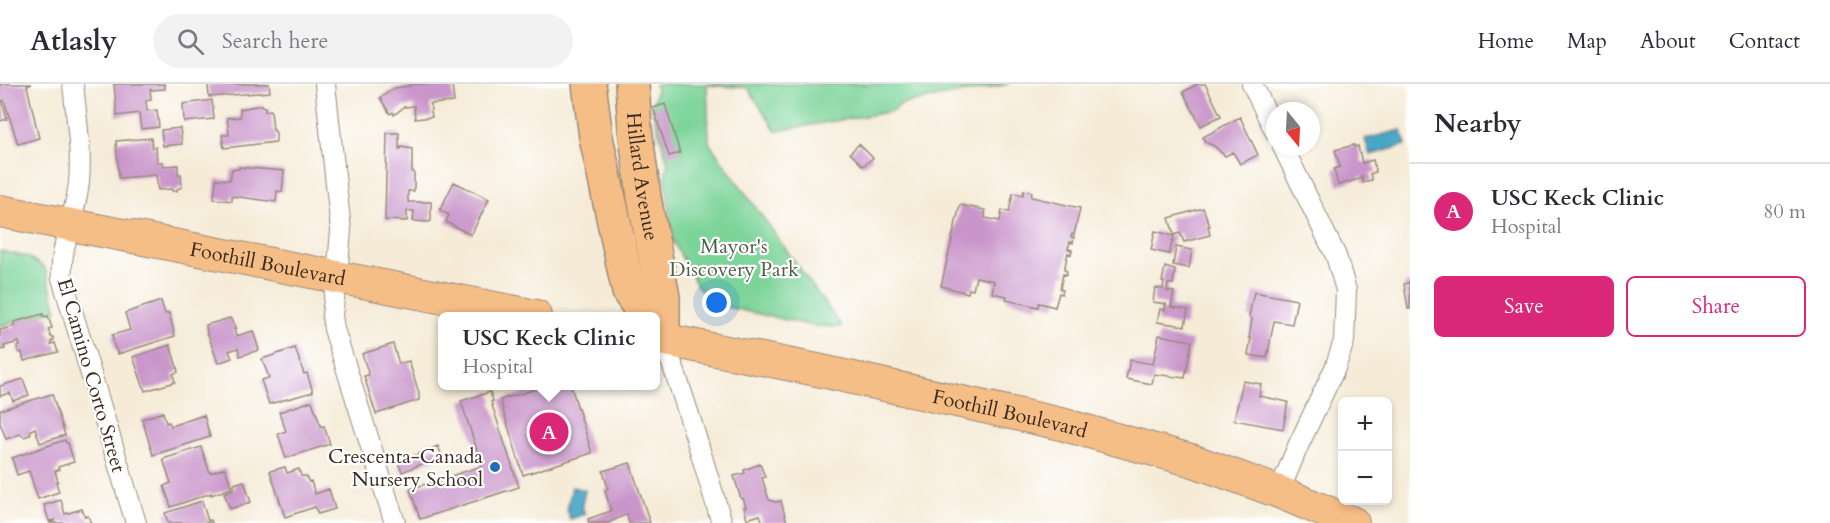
<!DOCTYPE html>
<html lang="en">
<head>
<meta charset="utf-8">
<style>
	:root { --surface:#fff; --page:#f2f2f3; --text:#2b2b33; --muted:#7c7c81; --line:#e1e1e2; --accent:#db2777 }
	body { margin:0; font-family:Cardo,serif; background:var(--page); color:var(--text) }
	.controls { position:absolute; right:18px; bottom:18px; display:grid; overflow:hidden; border-radius:9px; box-shadow:0 3px 9px #0003 }
	.controls button { width:54px; height:54px; display:grid; place-items:center; padding:0; border:0; border-bottom:2px solid var(--line); background:var(--surface); color:var(--text); font:30px sans-serif }
	.compass { position:absolute; left:1266px; top:18px; width:54px; height:54px; border-radius:50%; background:var(--surface); box-shadow:0 3px 9px #0003; rotate:162deg }
	.you { position:absolute; left:717px; top:219px; width:21px; height:21px; margin:-15px; border:4px solid #fff; border-radius:50%; background:#1a73e8; box-shadow:0 0 0 9px #1a73e833 }
	.badge { display:grid; place-items:center; width:39px; height:39px; border-radius:50%; background:var(--accent); color:#fff; font-size:20px; font-weight:700 }
	.pin { position:absolute; translate:-50% -50%; border:3px solid #fff; box-shadow:0 2px 6px #0006 }
	.popup { position:absolute; left:438px; top:228px; width:222px; height:78px; box-sizing:border-box; display:grid; place-content:center; border-radius:9px; background:var(--surface); filter:drop-shadow(0 2px 4px #0005); font-size:20px; white-space:nowrap; color:var(--muted) }
	.popup b { font-size:22px; color:var(--text) }
	.popup::after { content:''; position:absolute; left:50%; top:100%; margin-left:-12px; border:12px solid transparent; border-top-color:var(--surface) }
	.list { margin:0; padding:0; list-style:none }
	h2 { display:flex; justify-content:space-between; align-items:center; height:78px; margin:0; padding:0 24px; font-size:26px }
	h2 small { font-size:20px; font-weight:400; color:var(--muted) }
	.list li { display:grid; grid-template-columns:39px 1fr auto; gap:18px; align-items:center; box-sizing:border-box; height:96px; padding:0 24px; border-top:2px solid var(--line) }
	.list b { display:block; font-size:22px; white-space:nowrap }
	.list p { margin:0; font-size:20px; white-space:nowrap; color:var(--muted) }
	.list em { font-size:20px; font-style:normal; color:var(--muted) }
	.actions { display:flex; gap:12px; padding:18px 24px }
	.actions a { flex:1; padding:14px 0; border:2px solid var(--accent); border-radius:9px; text-align:center; font-size:21px; color:var(--accent) }
	.actions .main { background:var(--accent); color:#fff }
	.icon { flex:none; width:33px; height:33px; fill:none; stroke:currentColor; stroke-width:2; stroke-linecap:round; stroke-linejoin:round }
	.map { position:relative; flex:none; width:1410px; height:439px; overflow:hidden }
	header { display:flex; align-items:center; gap:36px; box-sizing:border-box; height:84px; padding:0 30px; background:var(--surface); border-bottom:2px solid var(--line) }
	header strong { font-size:28px }
	nav { display:flex; gap:33px; margin-inline-start:auto; font-size:21px }
	.search { width:420px; height:54px; background:var(--page); display:flex; align-items:center; gap:15px; box-sizing:border-box; padding:0 21px; border-radius:33px; color:var(--muted); font-size:22px }
	main { display:flex }
	aside { flex:1; background:var(--surface) }
	.map>svg:first-child { display:block }
</style>
</head>
<body>
<header>
<strong>Atlasly</strong>
<div class="search"><svg class="icon" aria-label="search" viewBox="0 0 24 24"><circle cx="10" cy="10" r="6"/><path d="M15 15l6 6"/></svg>Search here</div>
<nav><a>Home</a><a>Map</a><a>About</a><a>Contact</a></nav>
</header>
<main>
<div class="map">
<svg width="1410" height="439" viewBox="0 0 1410 439">
	<rect width="100%" height="100%" fill="#fff"/>
	<filter id="ink" filterUnits="userSpaceOnUse"><feTurbulence type="fractalNoise" baseFrequency=".0167" numOctaves="2"/><feDisplacementMap in="SourceGraphic" scale="12" xChannelSelector="R" yChannelSelector="G"/><feConvolveMatrix kernelMatrix="1 2 1 2 8 2 1 2 1" color-interpolation-filters="sRGB"/></filter>
	<filter id="wash" filterUnits="userSpaceOnUse"><feTurbulence type="fractalNoise" baseFrequency=".008" numOctaves="4" result="noise"/><feDisplacementMap in="SourceGraphic" scale="24" xChannelSelector="R" yChannelSelector="G"/><feGaussianBlur stdDeviation="1.35" result="paint"/><feColorMatrix in="noise" values="0 0 0 0 0 0 0 0 0 0 0 0 0 0 0 0 0 1.4 0 .05"/><feComposite in="paint" operator="in"/></filter>
	<g filter="url(#wash)">
		<rect width="100%" height="100%" fill="#f5ebd7"/>
		<path fill="#7cd499" stroke="#5c7f5c" stroke-width="1.5" d="M655,0h354l-108,20 -8,7 -117,20 -28,-43 -41,-3 2,58 133,184 -28,-1 -101,-22 -15,-17 -25,-46 -8,-63 3,-15 -16,-55 4,-19z
			M0,167l28,6 17,11 12,42 -57,16z"/>
		<path fill="#47a6c6" stroke="#416872" stroke-width="1.5" d="M1402,46l4,15 -36,10 -5,-16z
			M572,403l13,3 -3,16 3,8 -15,5 -3,-9z"/>
		<g id="blocks">
			<path fill="#c995ca" d="M0,0h32l-5,2 12,52 -21,6 -14,-44 -2,1 5,18 -7,2z
				M114,0h50l1,5 -15,1 1,9 -5,1 1,11 10,-1 2,17 -18,2 -2,-16 -22,3z
				M208,0h61l1,8 -61,5z
				M410,0h42l2,18 -24,2 2,13 -17,2 -1,-13 -10,1 -10,8 -1,-3 -3,2 -10,-16 15,-10 16,-2z
				M1197,0h8l16,32 -20,10 -18,-34z
				M212,16l2,19 -30,3 -1,-18z
				M665,20l15,49 -11,3 -16,-48z
				M262,21v2h3v4l6,-1 2,20h1l2,3v9l-52,6 -2,-13h7l-2,-17 13,-1v-8z
				M1240,33l18,38 -18,9 -7,-12 -8,4 -11,-10 -9,-4 -2,-5z
				M180,44l2,16 -19,2 -2,-16z
				M387,49h12v16h2v-2l11,2v23h2v19h-6v11h23v19l-2,1 -16,-1 1,-10h-7v10l-22,-1z
				M151,54l1,10 4,-1 1,15h6v4l15,-1v9h3l1,13 -5,2v2h-5v-2l-14,1 -2,-15 -37,3 -3,-37z
				M859,60l14,14 -10,8 -13,-13z
				M1354,61v2l4,-1 4,17 11,-3 3,12 -6,2 2,6 -9,3 -1,-7 -2,1v2l-22,6 -4,-16 6,-2 -5,-17z
				M239,83l45,4 -2,21 -5,-1 -1,11 -44,-6v5l-18,-2 2,-20 14,1 2,-11h7z
				M454,98l35,17 -18,36 -25,-13 3,-7 -9,-5z
				M1024,106l8,2 -1,5 49,11 -6,27 -2,-1 -1,3h3l-1,6 -3,-1 -2,7 4,1 -1,4 -3,-1 -4,17 3,1 -1,4 -3,-1 -3,15 3,1 -1,4 -3,-1 -4,14 -16,-4 -1,4 -32,-7 1,-4 -15,-3 2,-12 -18,-4 -3,13 -4,-1 -1,4 -27,-7 19,-81 25,5v8l15,3 2,-11 7,2 4,-19 10,2z
				M1203,124l7,18h-2l2,9 -26,7 -4,-9 -6,2 -5,-17z
				M1155,147l19,5 -5,18 -18,-4z
				M1176,163l16,3 -3,18 -16,-3z
				M1165,183l10,3 -2,14h-5l-1,7 7,1 -3,15 17,3 -3,16 -28,-4 3,-13 5,1 1,-6 -13,-2 2,-14 8,1 1,-7h-2z
				M1410,198v27h-2l-4,-25z
				M1254,208l43,8 -5,24 -18,-3 -7,37 -19,-3 3,-17h-2l3,-19 -3,-3z
				M161,217l4,13 4,-1 6,23 -57,18 -4,-8 -2,-11 18,-5 -5,-17z
				M43,230v3l5,-1 4,12 -4,1 3,8h2l1,3 -3,1v3l4,-1 3,9 -34,9 -2,-9 -3,1 -2,-6 3,-1 -1,-4 -15,4 1,3 -5,1v-20l15,-4 -1,-4z
				M230,234l6,11h-2l2,7 17,-5 6,19 -19,6 -2,-8 -9,3 3,7 -14,5 -10,-29h-1l-1,-9z
				M1159,251l33,6 -7,37 -31,-4 -2,10 -26,-5 4,-19 23,4z
				M393,260l6,20 10,-3 10,32v7l-43,14 -12,-38 5,-1 -7,-21z
				M170,261l7,22 1,5 -5,2 2,8 -30,9 -12,-34z
				M295,264l9,26 3,-1 6,19 -44,12 -8,-24 8,-2 -7,-19z
				M23,295l6,16 -16,6 -3,-8 -10,3v-10z
				M1243,297l18,3 -2,12 29,6 -5,27 -49,-9z
				M536,302h35l21,67 -69,22 -23,-75 36,-11z
				M490,308l3,9 -2,1 28,85 -99,32 -10,-30 72,-23 -21,-65z
				M52,310l13,41 -25,8 -5,-15 -4,2 -1,5 -6,2 -4,-3 -14,5 -6,-16v-13z
				M312,317l9,26 3,-1 6,18 -44,14 -8,-24 8,-3 -7,-19z
				M163,328l3,11 3,-1 2,4 33,-11 6,22 -57,18 -11,-36z
				M65,356l1,3h2l6,19 -16,5 1,3 -4,1 3,10 -2,1 3,10 -21,7 -9,-28 -12,4 -5,-17z
				M438,362l4,10 -40,16 -4,-10z
				M201,363l9,26 15,-5 7,20 -21,7v-2l-40,14 -7,-21 7,-3 -8,-24z
				M630,379l20,60h-21l-2,-9 -19,9h-19l-1,-4 23,-8 -6,-21 3,-2 -5,-17z
				M760,380l5,13 -3,1 7,22 6,2 6,-1 6,22h-24l-3,-8 -13,4 -3,-12h2l-3,-9 -2,1 -7,-23 11,-3 -1,-3z
				M285,383l2,6 12,-4 2,7h5l3,6 2,-1 4,13 14,-5 6,20 -17,5 -3,-7 -30,10 -15,-46z
				M244,397l7,21 -21,7 -6,-16 11,-4 -1,-5z
				M61,416l4,14 17,-5 3,8 3,-1 3,7h-42l7,-3 -7,1 -5,-16z
				M202,417l6,20 3,-1 1,3h-44l-3,-10z"/>
		</g>
	</g>
	<g filter="url(#ink)">
		<use href="#blocks" fill-opacity="0" stroke="#988a7a" stroke-width="1.5"/>
		<g fill="none" stroke-linecap="round" stroke-linejoin="round">
			<g stroke="#988a7a" stroke-width="22">
				<path id="street" d="M73,0c3,32 9,66 6,98 -3,33 -20,64 -17,96l74,245
					M325,0l16,146 -4,47 -5,38 2,14 61,194
					M1252,0l23,47
					M663,255c23,60 40,123 59,184
					M1279,408l19,-46 37,-78 9,-27 2,-51 -10,-34 -53,-109"/>
			</g>
			<g stroke="#988a7a" stroke-width="34">
				<g id="primary">
					<path id="s1" d="M0,127l536,105"/>
					<path id="s2" d="M656,254l161,32 244,54 133,37 85,31 74,31"/>
				</g>
			</g>
			<g stroke="#988a7a" stroke-width="36">
				<g id="highway">
					<path d="M589,0l7,53 33,155 17,24"/>
					<path id="s3" d="M632,0l3,45 9,68 19,100v42"/>
				</g>
			</g>
			<use href="#street" stroke="#fff" stroke-width="20"/>
			<use href="#primary" stroke="#f6be87" stroke-width="32"/>
			<use href="#highway" stroke="#f6be87" stroke-width="33"/>
		</g>
	</g>
	<circle fill="#1f6fb2" stroke="#fff" stroke-width="2" cx="495" cy="383" r="6"/>
	<g text-anchor="middle" stroke-width="4.5" stroke-linejoin="round" paint-order="stroke">
		<g font-size="20" fill="#3b2a1e" stroke="#fff">
			<text dy="7" stroke="none"><textPath href="#s3" startOffset="93">Hillard Avenue</textPath></text>
			<text dy="7" stroke="none"><textPath href="#s1" startOffset="273">Foothill Boulevard</textPath></text>
			<text transform="translate(92 291) rotate(74)" y="7">El Camino Corto Street</text>
			<text dy="7" stroke="none"><textPath href="#s2" startOffset="362">Foothill Boulevard</textPath></text>
		</g>
		<g font-size="20" fill="#4e5d43" stroke="#fff">
			<text x="734" y="169">Mayor's<tspan x="734" dy="23">Discovery Park</tspan></text>
		</g>
		<g font-size="20" fill="#3b2a1e" stroke="#fff" text-anchor="end">
			<text x="483" y="379">Crescenta-Canada<tspan x="483" dy="23">Nursery School</tspan></text>
		</g>
	</g>
</svg>
<div class="controls">
<button>+</button>
<button>−</button>
</div>
<svg class="compass" viewBox="-18 -18 36 36"><path d="M0-13l5 13h-10z" fill="#e53935"/><path d="M0 13l5-13h-10z" fill="#7c7c81"/></svg>
<div class="you"></div>
<div class="pin badge" style="left:549px;top:348px">A</div>
<div class="popup"><b>USC Keck Clinic</b>Hospital</div>
</div>
<aside>
<h2>Nearby<small></small></h2>
<ul class="list">
<li><span class="badge">A</span><div><b>USC Keck Clinic</b><p>Hospital</p></div><em>80 m</em></li>
</ul>
<div class="actions"><a class="main">Save</a><a>Share</a></div>
</aside>
</main>
</body>
</html>
